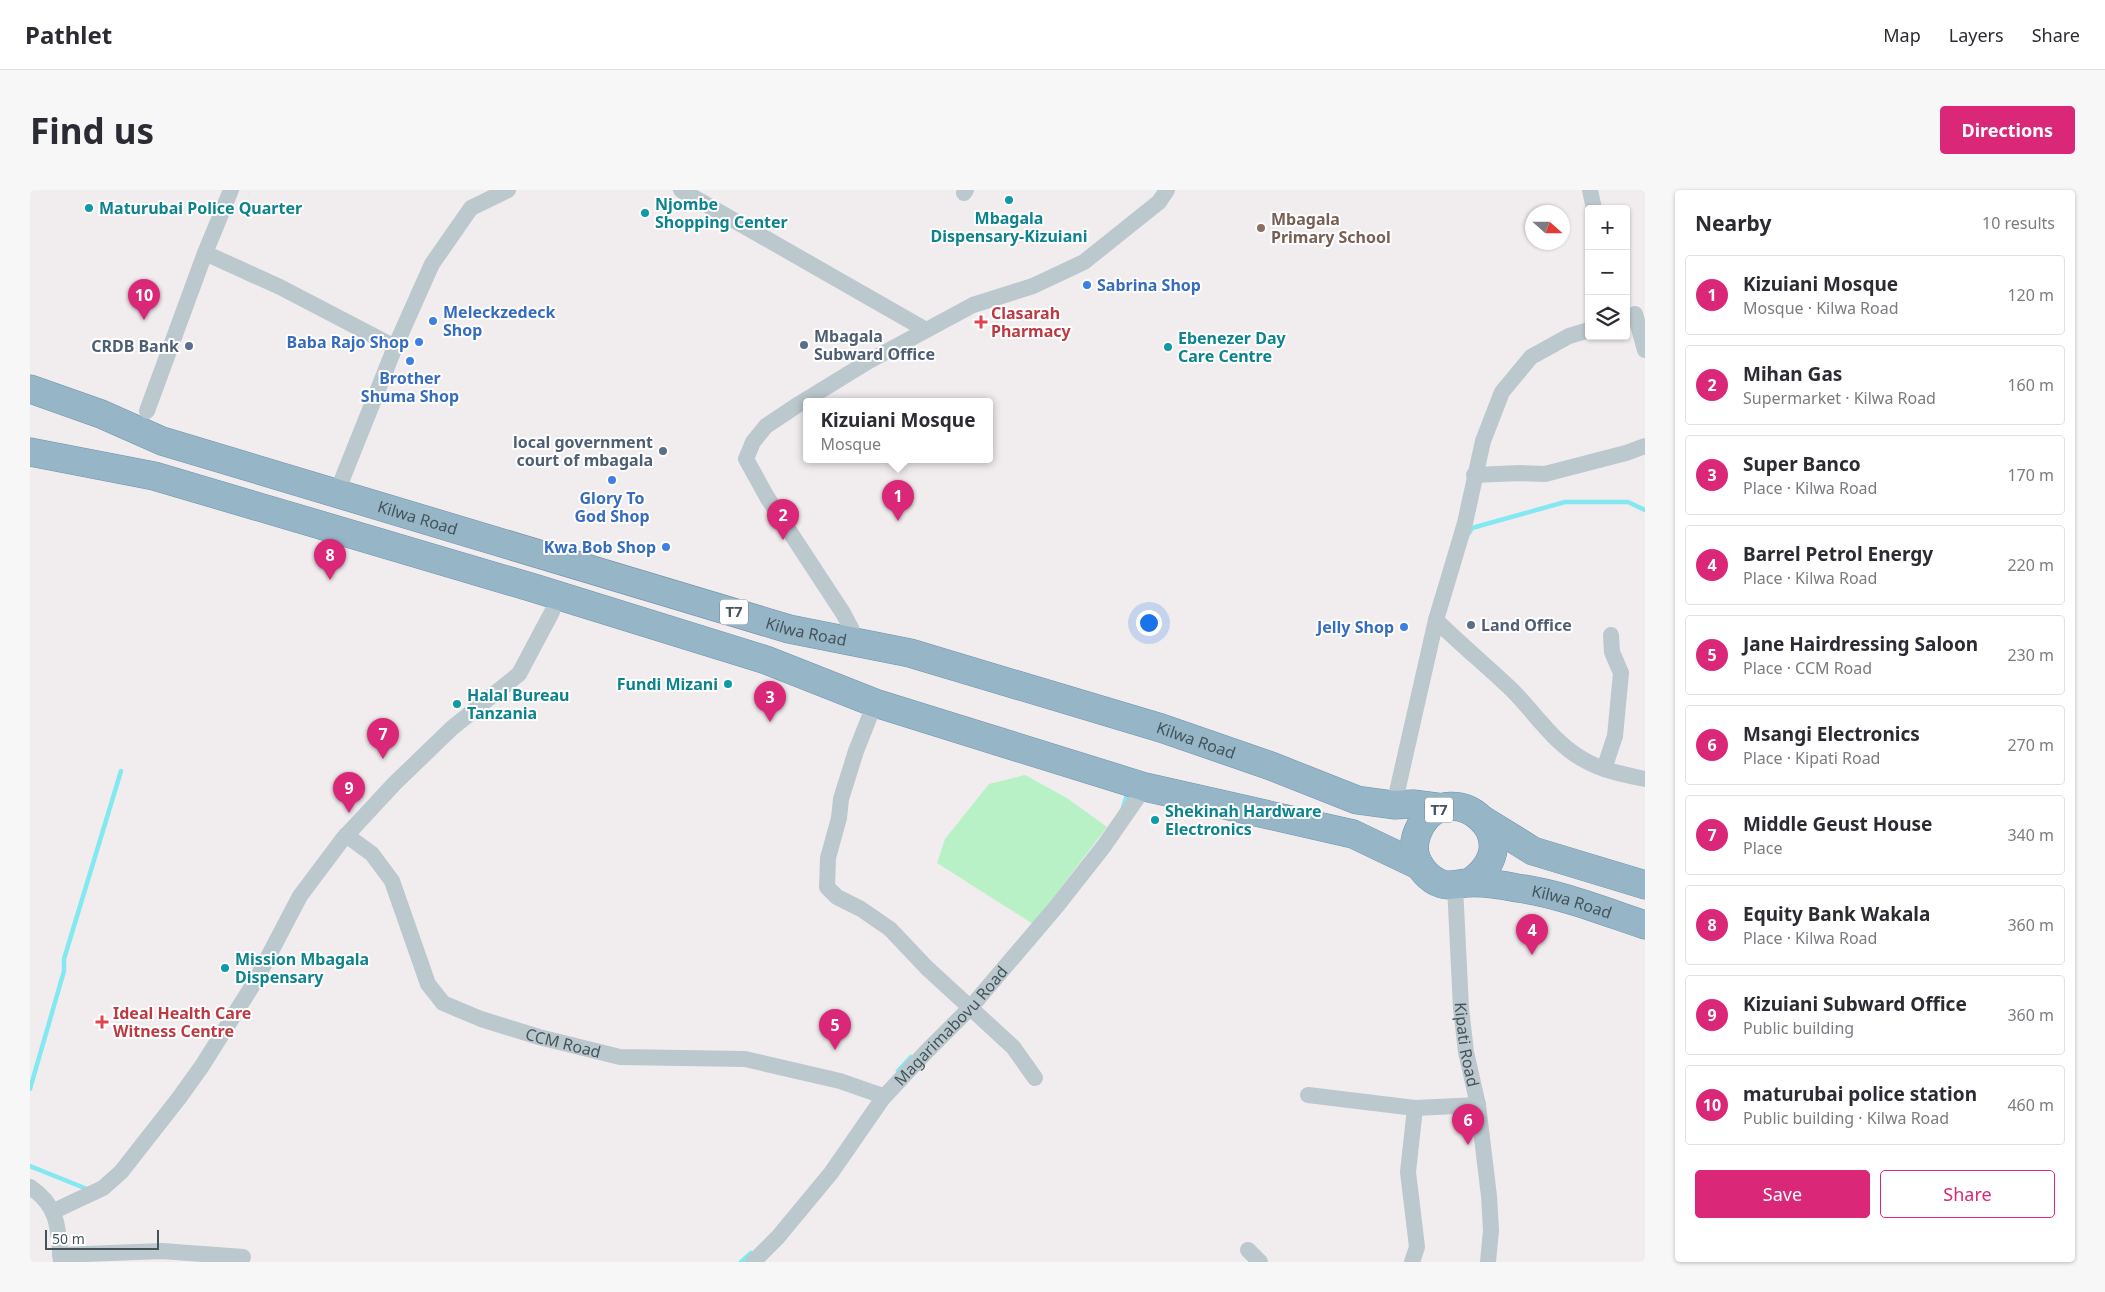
<!DOCTYPE html>
<html lang="en">
<head>
<meta charset="utf-8">
<style>
	:root { --surface:#fff; --page:#f7f7f7; --text:#2b2b33; --muted:#7c7c81; --line:#e1e1e2; --accent:#db2777 }
	body { margin:0; font-family:"Noto Sans",sans-serif; background:var(--page); color:var(--text) }
	.controls { position:absolute; right:15px; top:15px; display:grid; overflow:hidden; border-radius:5px; box-shadow:0 1px 4px #0004 }
	.controls button { width:45px; height:45px; display:grid; place-items:center; padding:0; border:0; border-bottom:1px solid var(--line); background:var(--surface); color:var(--text); font:25px sans-serif }
	.compass { position:absolute; left:1495px; top:15px; width:45px; height:45px; border-radius:50%; background:var(--surface); box-shadow:0 1px 4px #0004; rotate:111deg }
	.scale { position:absolute; left:15px; bottom:12px; width:114px; box-sizing:border-box; padding-left:5px; border:2px solid #45545c; border-top:0; font-size:14px; line-height:18px; white-space:nowrap; color:#45545c; -webkit-text-stroke:4px #fff; paint-order:stroke }
	.you { position:absolute; left:1118px; top:432px; width:18px; height:18px; margin:-12px; border:4px solid #fff; border-radius:50%; background:#1a73e8; box-shadow:0 0 0 8px #1a73e833 }
	.badge { display:grid; place-items:center; width:32px; height:32px; border-radius:50%; background:var(--accent); color:#fff; font-size:16px; font-weight:700 }
	.pin { position:absolute; translate:-50% -41px; filter:drop-shadow(0 1px 2px #0008) }
	.pin::after { content:''; position:absolute; top:26px; width:18px; height:15px; background:inherit; clip-path:polygon(0 0,100% 0,50% 100%) }
	.popup { position:absolute; left:773px; top:208px; width:190px; height:65px; box-sizing:border-box; display:grid; place-content:center; border-radius:5px; background:var(--surface); filter:drop-shadow(0 1px 4px #0005); font-size:16px; white-space:nowrap; color:var(--muted) }
	.popup b { font-size:19px; color:var(--text) }
	.popup::after { content:''; position:absolute; left:50%; top:100%; margin-left:-10px; border:10px solid transparent; border-top-color:var(--surface) }
	.list { margin:0; padding:0; list-style:none }
	h2 { display:flex; justify-content:space-between; align-items:center; height:65px; margin:0; padding:0 20px; font-size:21px }
	h2 small { font-size:16px; font-weight:400; color:var(--muted) }
	.list li { display:grid; grid-template-columns:32px 1fr auto; gap:15px; align-items:center; box-sizing:border-box; height:80px; margin:0 10px 10px; padding:0 10px; border:1px solid var(--line); border-radius:5px }
	.list b { display:block; font-size:19px; white-space:nowrap }
	.list p { margin:0; font-size:16px; white-space:nowrap; color:var(--muted) }
	.list em { font-size:16px; font-style:normal; color:var(--muted) }
	.actions { display:flex; gap:10px; padding:15px 20px }
	.actions a { flex:1; padding:11px 0; border:1px solid var(--accent); border-radius:5px; text-align:center; font-size:18px; color:var(--accent) }
	.actions .main { background:var(--accent); color:#fff }
	.icon { flex:none; width:28px; height:28px; fill:none; stroke:currentColor; stroke-width:2; stroke-linecap:round; stroke-linejoin:round }
	.map { position:relative; flex:none; width:1615px; height:1072px; overflow:hidden; border-radius:5px }
	header { display:flex; align-items:center; gap:30px; box-sizing:border-box; height:70px; padding:0 25px; background:var(--surface); border-bottom:1px solid var(--line) }
	header strong { font-size:24px }
	nav { display:flex; gap:28px; margin-inline-start:auto; font-size:18px }
	.intro { display:flex; align-items:center; justify-content:space-between; box-sizing:border-box; height:120px; padding:0 30px }
	h1 { margin:0; font-size:35px }
	.button { padding:12px 22px; border-radius:5px; background:var(--accent); color:#fff; font-size:18px; font-weight:700 }
	main { display:flex; gap:30px; padding:0 30px }
	aside { flex:1; background:var(--surface); border-radius:5px; box-shadow:0 1px 4px #0004 }
	.map>svg:first-child { display:block }
</style>
</head>
<body>
<header>
<strong>Pathlet</strong>
<nav><a>Map</a><a>Layers</a><a>Share</a></nav>
</header>
<div class="intro"><h1>Find us</h1><a class="button">Directions</a></div>
<main>
<div class="map">
<svg width="1615" height="1072" viewBox="0 0 1615 1072">
	<rect width="100%" height="100%" fill="#f1edee"/>
	<path fill="#b9f1c7" d="M995,585l42,23 40,29 -74,97 -96,-61 8,-24 44,-55z"/>
	<g fill="none" stroke-linecap="round" stroke-linejoin="round">
		<path stroke="#83e8f1" stroke-width="4.5" d="M1439,343l3,-5 93,-26h63l17,8
			M1093,618l5,-17
			M868,881l13,-14
			M0,899l34,-118v-12l57,-188
			M0,976l57,23
			M711,1072l10,-9"/>
		<g stroke="#6d93ab" stroke-width="29">
			<g id="trunk">
				<path id="s4" d="M0,199l71,25 61,27 627,188 121,24 251,75 110,38 86,34 37,5 19,-1 31,4"/>
				<path d="M0,262l124,24 383,113 229,71 109,43 270,84 208,47 67,32"/>
				<path d="M1453,630l50,31 112,34"/>
				<path id="s5" d="M1439,693c65,-44 -18,-109 -48,-58 -5,9 -8,19 -6,29 3,13 14,26 27,30 10,3 17,-1 26,-1 16,-1 34,2 49,5 44,6 86,23 128,37"/>
			</g>
		</g>
		<g stroke="#bbc8ce" stroke-width="16">
			<path d="M651,0l245,140"/>
			<path d="M1560,0l4,19"/>
			<path d="M934,3l2,-3"/>
			<path d="M175,63l75,34 115,60"/>
			<path d="M1605,124l10,36"/>
			<path d="M117,221l58,-158 26,-63"/>
			<path d="M1444,285l46,-2 25,1 81,-21 19,-7"/>
			<path d="M307,302l58,-145 37,-83 39,-56 37,-18"/>
			<path d="M1406,430c24,24 51,46 76,70 24,24 43,55 74,71 18,10 40,14 59,18"/>
			<path d="M824,451l-3,-13 -8,-15 -76,-116 -21,-38 7,-17 13,-16 33,-22 70,-43 104,-56 60,-19 51,-24 75,-60 8,-12"/>
			<path d="M845,513l-19,48 -15,48 -2,19 -11,40 -1,29 10,10 24,12 29,20 37,39 86,79 22,31"/>
			<path d="M1574,579l11,-33 6,-63 -9,-21 -1,-17"/>
			<path d="M1364,615l42,-185 29,-97 18,-82 19,-49 29,-35 38,-21 20,-6"/>
			<path id="s1" d="M316,645l26,19 20,27 36,103 15,19 38,16 58,18 81,20 125,2 95,22 40,14 3,3"/>
			<path id="s2" d="M1425,696l6,122 5,44 12,53 11,91 2,34 -3,32"/>
			<path d="M1278,905l107,13 63,-3"/>
			<path d="M0,997c30,20 28,43 31,75"/>
			<path d="M24,1021l49,-23 18,-16 58,-74 23,-32 54,-86 44,-84 42,-56 52,-56 58,-56 67,-54 33,-62"/>
			<path d="M1218,1060l12,12"/>
			<path d="M30,1065l102,-4 81,6"/>
			<path id="s3" d="M723,1072l25,-25 53,-64 52,-75 43,-46 45,-45 85,-100 48,-61 41,-59"/>
			<path d="M1382,1072l5,-15 -9,-75 7,-64"/>
		</g>
		<use href="#trunk" stroke="#96b5c7" stroke-width="28"/>
	</g>
	<g fill="#0f9aa8" stroke="#fff" stroke-width="2">
		<circle cx="979" cy="10" r="5"/>
		<circle cx="59" cy="18" r="5"/>
		<circle cx="615" cy="23" r="5"/>
		<circle cx="1138" cy="157" r="5"/>
		<circle cx="698" cy="494" r="5"/>
		<circle cx="427" cy="514" r="5"/>
		<circle cx="1125" cy="630" r="5"/>
		<circle cx="195" cy="778" r="5"/>
	</g>
	<circle fill="#8d6e63" stroke="#fff" stroke-width="2" cx="1231" cy="38" r="5"/>
	<g fill="#3f7fe0" stroke="#fff" stroke-width="2">
		<circle cx="1057" cy="95" r="5"/>
		<circle cx="403" cy="131" r="5"/>
		<circle cx="389" cy="152" r="5"/>
		<circle cx="380" cy="171" r="5"/>
		<circle cx="582" cy="290" r="5"/>
		<circle cx="636" cy="357" r="5"/>
		<circle cx="1374" cy="437" r="5"/>
	</g>
	<g fill="#e0444e" stroke="#fff" stroke-width="2">
		<path d="M948.5 124.5h5v5h5v5h-5v5h-5v-5h-5v-5h5z"/>
		<path d="M69.5 824.5h5v5h5v5h-5v5h-5v-5h-5v-5h5z"/>
	</g>
	<g fill="#5c6f8a" stroke="#fff" stroke-width="2">
		<circle cx="774" cy="155" r="5"/>
		<circle cx="159" cy="156" r="5"/>
		<circle cx="633" cy="261" r="5"/>
		<circle cx="1441" cy="435" r="5"/>
	</g>
	<g text-anchor="middle" stroke-width="4" stroke-linejoin="round" paint-order="stroke">
		<g fill="#fff" stroke="#7d878d" stroke-width="1">
			<rect x="690" y="409.5" width="28" height="25" rx="4"/>
			<rect x="1395" y="607.5" width="28" height="25" rx="4"/>
		</g>
		<g font-size="15" font-weight="bold" fill="#45545c">
			<text x="704" y="427">T7</text>
			<text x="1409" y="625">T7</text>
		</g>
		<g font-size="16" font-weight="bold" fill="#0d838f" stroke="#fff" text-anchor="start">
			<text x="625" y="20">Njombe<tspan x="625" dy="18">Shopping Center</tspan></text>
			<text x="69" y="24">Maturubai Police Quarter</text>
			<text x="979" y="34" text-anchor="middle">Mbagala<tspan x="979" dy="18">Dispensary-Kizuiani</tspan></text>
			<text x="1148" y="154">Ebenezer Day<tspan x="1148" dy="18">Care Centre</tspan></text>
			<text x="688" y="500" text-anchor="end">Fundi Mizani</text>
			<text x="437" y="511">Halal Bureau<tspan x="437" dy="18">Tanzania</tspan></text>
			<text x="1135" y="627">Shekinah Hardware<tspan x="1135" dy="18">Electronics</tspan></text>
			<text x="205" y="775">Mission Mbagala<tspan x="205" dy="18">Dispensary</tspan></text>
		</g>
		<g font-size="16" font-weight="bold" fill="#785e54" stroke="#fff" text-anchor="start">
			<text x="1241" y="35">Mbagala<tspan x="1241" dy="18">Primary School</tspan></text>
		</g>
		<g font-size="16" font-weight="bold" fill="#366cbe" stroke="#fff" text-anchor="end">
			<text x="1067" y="101" text-anchor="start">Sabrina Shop</text>
			<text x="413" y="128" text-anchor="start">Meleckzedeck<tspan x="413" dy="18">Shop</tspan></text>
			<text x="379" y="158">Baba Rajo Shop</text>
			<text x="380" y="194" text-anchor="middle">Brother<tspan x="380" dy="18">Shuma Shop</tspan></text>
			<text x="582" y="314" text-anchor="middle">Glory To<tspan x="582" dy="18">God Shop</tspan></text>
			<text x="626" y="363">Kwa Bob Shop</text>
			<text x="1364" y="443">Jelly Shop</text>
		</g>
		<g font-size="16" font-weight="bold" fill="#be3a42" stroke="#fff" text-anchor="start">
			<text x="961" y="129">Clasarah<tspan x="961" dy="18">Pharmacy</tspan></text>
			<text x="83" y="829">Ideal Health Care<tspan x="83" dy="18">Witness Centre</tspan></text>
		</g>
		<g font-size="16" font-weight="bold" fill="#4e5e75" stroke="#fff" text-anchor="start">
			<text x="784" y="152">Mbagala<tspan x="784" dy="18">Subward Office</tspan></text>
			<text x="149" y="162" text-anchor="end">CRDB Bank</text>
			<text x="623" y="258" text-anchor="end">local government<tspan x="623" dy="18">court of mbagala</tspan></text>
			<text x="1451" y="441">Land Office</text>
		</g>
		<g font-size="16" fill="#45545c" stroke="#fff">
			<text dy="6" stroke="none"><textPath href="#s4" startOffset="409">Kilwa Road</textPath></text>
			<text dy="6" stroke="none"><textPath href="#s4" startOffset="814">Kilwa Road</textPath></text>
			<text dy="6" stroke="none"><textPath href="#s4" startOffset="1219">Kilwa Road</textPath></text>
			<text dy="6" stroke="none"><textPath href="#s5" startOffset="351">Kilwa Road</textPath></text>
			<text dy="6" stroke="none"><textPath href="#s3" startOffset="309">Magarimabovu Road</textPath></text>
			<text dy="6" stroke="none"><textPath href="#s1" startOffset="326">CCM Road</textPath></text>
			<text dy="6" stroke="none"><textPath href="#s2" startOffset="159">Kipati Road</textPath></text>
		</g>
	</g>
</svg>
<div class="controls">
<button>+</button>
<button>−</button>
<button><svg class="icon" aria-label="layers" viewBox="0 0 24 24"><path d="M12 4l9 5-9 5-9-5zM3 14l9 5 9-5"/></svg></button>
</div>
<svg class="compass" viewBox="-18 -18 36 36"><path d="M0-13l5 13h-10z" fill="#e53935"/><path d="M0 13l5-13h-10z" fill="#7c7c81"/></svg>
<div class="scale">50 m</div>
<div class="you"></div>
<div class="pin badge" style="left:868px;top:331px">1</div>
<div class="popup"><b>Kizuiani Mosque</b>Mosque</div>
<div class="pin badge" style="left:753px;top:350px">2</div>
<div class="pin badge" style="left:740px;top:532px">3</div>
<div class="pin badge" style="left:1502px;top:765px">4</div>
<div class="pin badge" style="left:805px;top:860px">5</div>
<div class="pin badge" style="left:1438px;top:955px">6</div>
<div class="pin badge" style="left:353px;top:569px">7</div>
<div class="pin badge" style="left:300px;top:390px">8</div>
<div class="pin badge" style="left:319px;top:623px">9</div>
<div class="pin badge" style="left:114px;top:130px">10</div>
</div>
<aside>
<h2>Nearby<small>10 results</small></h2>
<ul class="list">
<li><span class="badge">1</span><div><b>Kizuiani Mosque</b><p>Mosque · Kilwa Road</p></div><em>120 m</em></li>
<li><span class="badge">2</span><div><b>Mihan Gas</b><p>Supermarket · Kilwa Road</p></div><em>160 m</em></li>
<li><span class="badge">3</span><div><b>Super Banco</b><p>Place · Kilwa Road</p></div><em>170 m</em></li>
<li><span class="badge">4</span><div><b>Barrel Petrol Energy</b><p>Place · Kilwa Road</p></div><em>220 m</em></li>
<li><span class="badge">5</span><div><b>Jane Hairdressing Saloon</b><p>Place · CCM Road</p></div><em>230 m</em></li>
<li><span class="badge">6</span><div><b>Msangi Electronics</b><p>Place · Kipati Road</p></div><em>270 m</em></li>
<li><span class="badge">7</span><div><b>Middle Geust House</b><p>Place</p></div><em>340 m</em></li>
<li><span class="badge">8</span><div><b>Equity Bank Wakala</b><p>Place · Kilwa Road</p></div><em>360 m</em></li>
<li><span class="badge">9</span><div><b>Kizuiani Subward Office</b><p>Public building</p></div><em>360 m</em></li>
<li><span class="badge">10</span><div><b>maturubai police station</b><p>Public building · Kilwa Road</p></div><em>460 m</em></li>
</ul>
<div class="actions"><a class="main">Save</a><a>Share</a></div>
</aside>
</main>
</body>
</html>
